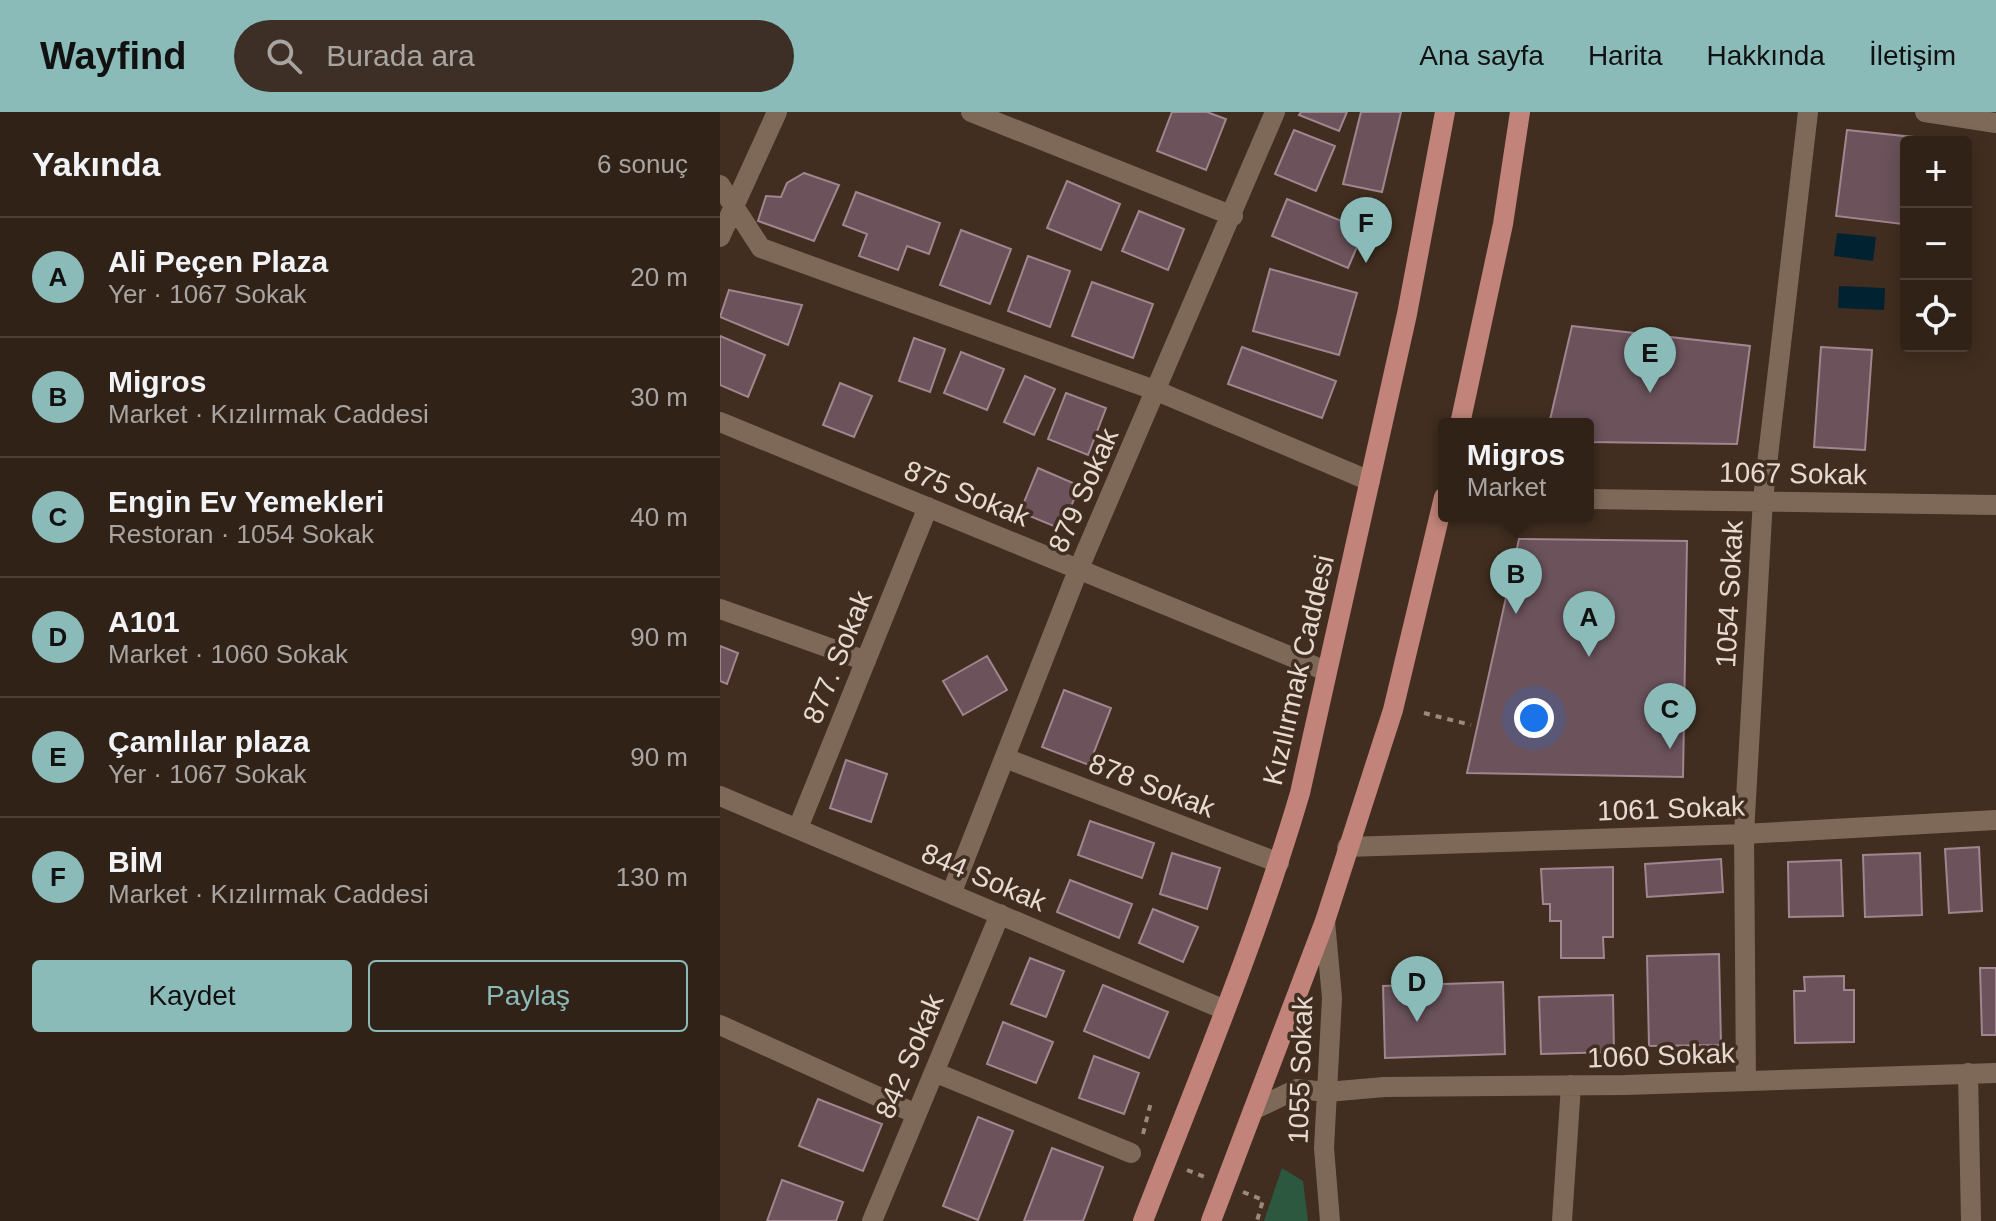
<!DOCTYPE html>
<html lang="tr">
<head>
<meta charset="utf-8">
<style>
	:root { --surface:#312218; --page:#3d2f25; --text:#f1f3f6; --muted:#a8a4a2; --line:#4c3f37; --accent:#8bbbb9 }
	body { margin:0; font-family:Helvetica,sans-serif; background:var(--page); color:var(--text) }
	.controls { position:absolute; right:24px; top:24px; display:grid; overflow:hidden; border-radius:8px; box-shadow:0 4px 20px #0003 }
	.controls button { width:72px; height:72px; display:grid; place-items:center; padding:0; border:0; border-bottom:2px solid var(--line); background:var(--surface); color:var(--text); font:40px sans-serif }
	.you { position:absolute; left:814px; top:606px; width:28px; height:28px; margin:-20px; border:6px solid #fff; border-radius:50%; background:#1a73e8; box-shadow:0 0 0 12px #1a73e833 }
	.badge { display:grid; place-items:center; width:52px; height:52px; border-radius:50%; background:var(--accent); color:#111; font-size:26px; font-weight:700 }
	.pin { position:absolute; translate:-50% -66px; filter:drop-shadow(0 2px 4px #0008) }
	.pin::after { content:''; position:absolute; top:42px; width:28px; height:24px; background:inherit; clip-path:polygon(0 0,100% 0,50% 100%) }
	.popup { position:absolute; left:718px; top:306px; width:156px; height:104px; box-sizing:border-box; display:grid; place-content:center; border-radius:8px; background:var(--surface); filter:drop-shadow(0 2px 6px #0005); font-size:26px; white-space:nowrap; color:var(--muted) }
	.popup b { font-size:30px; color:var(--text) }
	.popup::after { content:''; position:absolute; left:50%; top:100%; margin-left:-16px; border:16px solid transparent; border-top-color:var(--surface) }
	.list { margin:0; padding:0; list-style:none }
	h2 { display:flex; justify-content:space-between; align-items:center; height:104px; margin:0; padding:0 32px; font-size:34px }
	h2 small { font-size:26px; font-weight:400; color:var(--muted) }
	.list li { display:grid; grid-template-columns:52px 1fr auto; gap:24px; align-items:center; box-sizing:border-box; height:120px; padding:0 32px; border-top:2px solid var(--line) }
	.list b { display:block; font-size:30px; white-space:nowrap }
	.list p { margin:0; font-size:26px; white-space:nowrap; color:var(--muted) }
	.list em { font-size:26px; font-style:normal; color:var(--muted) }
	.actions { display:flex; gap:16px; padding:24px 32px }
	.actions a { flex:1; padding:18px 0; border:2px solid var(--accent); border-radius:8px; text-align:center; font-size:28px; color:var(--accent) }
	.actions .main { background:var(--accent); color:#111 }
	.icon { flex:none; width:44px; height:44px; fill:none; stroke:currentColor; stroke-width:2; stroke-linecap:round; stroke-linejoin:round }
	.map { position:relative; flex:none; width:1276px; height:1109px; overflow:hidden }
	header { display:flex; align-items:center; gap:48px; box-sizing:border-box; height:112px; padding:0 40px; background:var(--accent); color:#111 }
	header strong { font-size:38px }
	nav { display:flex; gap:44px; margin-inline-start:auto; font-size:28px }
	.search { width:560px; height:72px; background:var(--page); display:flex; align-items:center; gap:20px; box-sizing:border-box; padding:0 28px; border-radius:44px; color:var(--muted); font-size:30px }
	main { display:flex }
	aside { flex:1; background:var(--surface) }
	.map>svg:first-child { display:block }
</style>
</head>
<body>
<header>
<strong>Wayfind</strong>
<div class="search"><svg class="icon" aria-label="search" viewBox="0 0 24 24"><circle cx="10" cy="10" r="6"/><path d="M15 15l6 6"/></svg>Burada ara</div>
<nav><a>Ana sayfa</a><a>Harita</a><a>Hakkında</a><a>İletişim</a></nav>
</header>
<main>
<aside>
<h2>Yakında<small>6 sonuç</small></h2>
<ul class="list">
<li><span class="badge">A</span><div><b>Ali Peçen Plaza</b><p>Yer · 1067 Sokak</p></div><em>20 m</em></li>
<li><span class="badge">B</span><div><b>Migros</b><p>Market · Kızılırmak Caddesi</p></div><em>30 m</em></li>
<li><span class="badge">C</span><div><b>Engin Ev Yemekleri</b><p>Restoran · 1054 Sokak</p></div><em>40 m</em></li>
<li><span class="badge">D</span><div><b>A101</b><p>Market · 1060 Sokak</p></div><em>90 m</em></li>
<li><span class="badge">E</span><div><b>Çamlılar plaza</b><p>Yer · 1067 Sokak</p></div><em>90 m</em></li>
<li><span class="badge">F</span><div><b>BİM</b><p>Market · Kızılırmak Caddesi</p></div><em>130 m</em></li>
</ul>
<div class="actions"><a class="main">Kaydet</a><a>Paylaş</a></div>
</aside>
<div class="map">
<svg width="1276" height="1109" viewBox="0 0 1276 1109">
	<rect width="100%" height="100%" fill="#412e20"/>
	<path fill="#2b583f" d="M562,1056l21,13 5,40h-44z"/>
	<path fill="#012231" d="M1117,121l39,4 -3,24 -39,-5z
		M1119,174l46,2 -1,22 -46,-2z"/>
	<path fill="#6b525b" stroke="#a1858f" stroke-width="2" d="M452,0h35l19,7 -20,51 -49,-19z
		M581,0h46l-8,19 -40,-16z
		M641,0h40l-19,80 -39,-8z
		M574,18l41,16 -19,45 -41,-17z
		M1127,18l66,7 -1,5h-6l-4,82 -66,-8z
		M84,61l35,12 -25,56 -56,-20 8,-25 15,1 6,-14z
		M347,69l53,23 -19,46 -54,-22z
		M136,80l84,31 -11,31 -22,-8 -9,24 -39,-14 8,-22 -24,-9z
		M567,87l77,31 -16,38 -76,-32z
		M419,99l45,18 -16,41 -46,-19z
		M241,118l50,19 -21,55 -50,-19z
		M308,144l42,15 -20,56 -42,-16z
		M550,157l87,24 -18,62 -86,-24z
		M372,170l61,22 -20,54 -61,-22z
		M9,178l73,15 -14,40 -68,-28z
		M852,214l178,20 -13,98 -149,-2v-18h-39z
		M0,224l45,19 -17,42 -28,-12z
		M194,226l31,11 -15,43 -31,-11z
		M522,235l94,34 -14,37 -94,-34z
		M1101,235l51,3 -7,100 -51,-3z
		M241,240l43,17 -17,41 -43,-17z
		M305,264l30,13 -21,46 -30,-13z
		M120,271l32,13 -18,41 -31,-12z
		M346,281l40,15 -18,47 -40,-16z
		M318,356l42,18 -19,43 -41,-17z
		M799,427l168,2 -4,236 -216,-4z
		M0,534l18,7 -11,31 -7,-3z
		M267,544l20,34 -44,25 -20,-34z
		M344,578l47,18 -22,57 -47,-18z
		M126,648l41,14 -16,48 -41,-14z
		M370,709l64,22 -12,35 -64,-23z
		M1259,735l3,64 -33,2 -4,-64z
		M452,741l48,15 -13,41 -47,-15z
		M1200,741l2,62 -57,2 -2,-62z
		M1001,747l2,33 -76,5 -2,-33z
		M1121,748l2,56 -54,1 -1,-55z
		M893,755v70h-10l1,21h-43v-37h-11v-17h-7l-2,-35z
		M350,768l62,24 -13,34 -62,-26z
		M433,797l45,18 -15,35 -44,-19z
		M999,842l2,91 -72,1 -2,-90z
		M310,846l34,13 -18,46 -35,-13z
		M1260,856h16v67h-14z
		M1124,864v14h10v52l-59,1 -1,-52h11l-1,-14z
		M783,870l2,72 -120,4 -2,-72z
		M383,873l65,27 -19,46 -65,-27z
		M893,883l1,57 -73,2 -2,-57z
		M283,910l50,20 -17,41 -49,-19z
		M374,944l45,17 -15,41 -45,-16z
		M98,987l64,25 -19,47 -64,-25z
		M258,1005l35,14 -35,89 -35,-14z
		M332,1036l51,19 -20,54h-59z
		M62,1068l61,22 -7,19h-69z"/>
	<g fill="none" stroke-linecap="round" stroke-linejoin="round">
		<path stroke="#99897e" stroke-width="4" stroke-dasharray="6 6" stroke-linecap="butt" d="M704,601l47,12
			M423,1022l8,-32
			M467,1058l18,7
			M523,1080l20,8 -6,21"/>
		<path stroke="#7e6959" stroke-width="20" d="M251,0l262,104
			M1205,0l71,11
			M0,73l41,63 396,143 213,90
			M0,125l57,-125
			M0,310l606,249
			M868,387l408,6
			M0,497l146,52
			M285,646l274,105
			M0,684l505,214
			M78,716l130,-321
			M627,735l397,-13 252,-14
			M231,782l128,-326 196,-456
			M605,809l7,77 -8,150 6,73
			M0,913l194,88
			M214,960l197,81
			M1248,961l3,148
			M1026,969l-2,-247 19,-335 45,-387
			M533,998l44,-21 30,3 57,-5 241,-2 371,-12
			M152,1109l128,-307
			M842,1109l9,-136"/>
		<path stroke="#c2847a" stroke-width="20" d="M740,312l43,-200 17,-112
			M423,1109c55,-142 114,-282 157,-428l107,-479 38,-202
			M491,1109l114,-300 68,-211 51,-213"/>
	</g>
	<g text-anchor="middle" stroke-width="7" stroke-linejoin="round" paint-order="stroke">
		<g font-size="28" fill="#e6dad1" stroke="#412e20">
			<text transform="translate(1073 361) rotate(1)" y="10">1067 Sokak</text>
			<text transform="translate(363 378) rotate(-66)" y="10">879 Sokak</text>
			<text transform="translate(247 381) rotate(22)" y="10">875 Sokak</text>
			<text transform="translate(1009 482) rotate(-87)" y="10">1054 Sokak</text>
			<text transform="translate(117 545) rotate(-68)" y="10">877. Sokak</text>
			<text transform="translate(578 558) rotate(-77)" y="10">Kızılırmak Caddesi</text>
			<text transform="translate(432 673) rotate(21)" y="10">878 Sokak</text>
			<text transform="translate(951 696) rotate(-2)" y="10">1061 Sokak</text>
			<text transform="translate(264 765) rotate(23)" y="10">844 Sokak</text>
			<text transform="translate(941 943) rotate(-2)" y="10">1060 Sokak</text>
			<text transform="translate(189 944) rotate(-67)" y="10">842 Sokak</text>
			<text transform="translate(580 958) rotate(-88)" y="10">1055 Sokak</text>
		</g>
	</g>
</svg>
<div class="controls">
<button>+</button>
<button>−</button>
<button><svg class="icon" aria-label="locate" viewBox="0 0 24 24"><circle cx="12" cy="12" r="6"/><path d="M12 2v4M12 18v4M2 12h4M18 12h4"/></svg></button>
</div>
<div class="you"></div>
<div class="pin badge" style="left:869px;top:545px">A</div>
<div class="pin badge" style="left:796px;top:502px">B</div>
<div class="popup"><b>Migros</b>Market</div>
<div class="pin badge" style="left:950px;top:637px">C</div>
<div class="pin badge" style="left:697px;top:910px">D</div>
<div class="pin badge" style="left:930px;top:281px">E</div>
<div class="pin badge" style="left:646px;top:151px">F</div>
</div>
</main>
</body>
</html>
